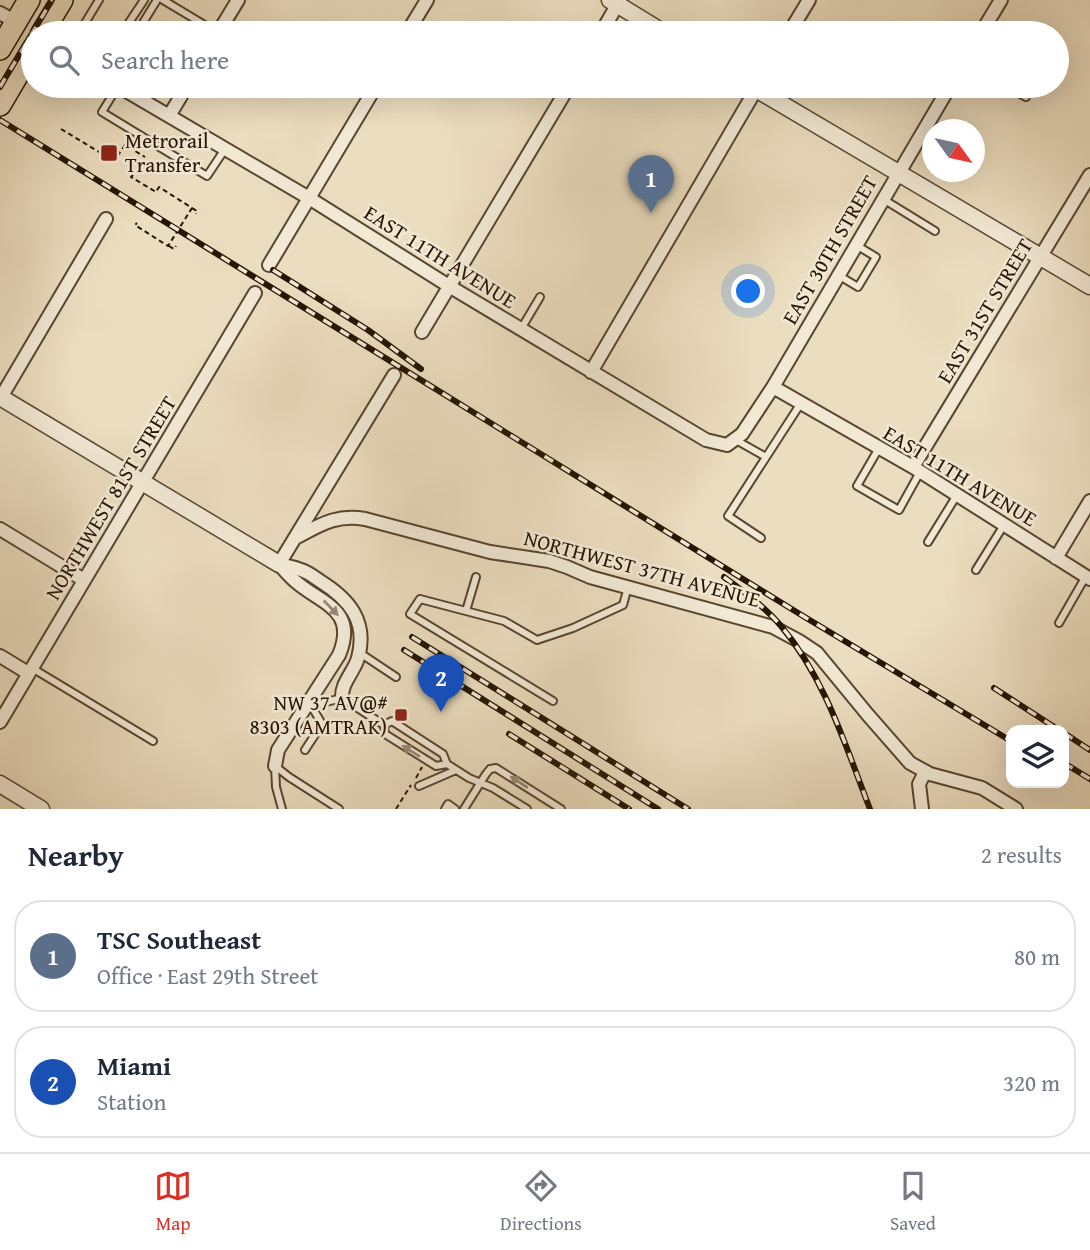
<!DOCTYPE html>
<html lang="en">
<head>
<meta charset="utf-8">
<style>
	:root { --surface:#fff; --page:#f6f6f7; --text:#1f2937; --muted:#747a83; --line:#e0e1e3; --accent:#d93025 }
	body { margin:0; font-family:"Gentium Book Plus",serif; background:var(--page); color:var(--text) }
	.controls { position:absolute; right:21px; bottom:21px; display:grid; overflow:hidden; border-radius:14px; box-shadow:0 7px 28px #0002 }
	.controls button { width:63px; height:63px; display:grid; place-items:center; padding:0; border:0; border-bottom:2px solid var(--line); background:var(--surface); color:var(--text); font:35px sans-serif }
	.compass { position:absolute; left:922px; top:119px; width:63px; height:63px; border-radius:50%; background:var(--surface); box-shadow:0 7px 28px #0002; rotate:123deg }
	.you { position:absolute; left:749px; top:292px; width:24px; height:24px; margin:-18px; border:5px solid #fff; border-radius:50%; background:#1a73e8; box-shadow:0 0 0 10px #1a73e833 }
	.badge { display:grid; place-items:center; width:46px; height:46px; border-radius:50%; background:var(--accent); color:#fff; font-size:23px; font-weight:700 }
	.pin { position:absolute; translate:-50% -58px; filter:drop-shadow(0 2px 4px #0008) }
	.pin::after { content:''; position:absolute; top:37px; width:24px; height:21px; background:inherit; clip-path:polygon(0 0,100% 0,50% 100%) }
	.list { margin:0; padding:0; list-style:none }
	h2 { display:flex; justify-content:space-between; align-items:center; height:91px; margin:0; padding:0 28px; font-size:30px }
	h2 small { font-size:23px; font-weight:400; color:var(--muted) }
	.list li { display:grid; grid-template-columns:46px 1fr auto; gap:21px; align-items:center; box-sizing:border-box; height:112px; margin:0 14px 14px; padding:0 14px; border:2px solid var(--line); border-radius:28px }
	.list b { display:block; font-size:26px; white-space:nowrap }
	.list p { margin:0; font-size:23px; white-space:nowrap; color:var(--muted) }
	.list em { font-size:23px; font-style:normal; color:var(--muted) }
	.icon { flex:none; width:38px; height:38px; fill:none; stroke:currentColor; stroke-width:2; stroke-linecap:round; stroke-linejoin:round }
	.map { position:relative; flex:none; width:1090px; height:809px; overflow:hidden }
	.search { position:absolute; background:var(--surface); box-shadow:0 7px 28px #0002; left:21px; right:21px; top:21px; height:77px; display:flex; align-items:center; gap:18px; box-sizing:border-box; padding:0 24px; border-radius:38px; color:var(--muted); font-size:26px }
	.sheet { height:343px; background:var(--surface) }
	nav { display:flex; justify-content:space-around; align-items:center; box-sizing:border-box; height:98px; border-top:2px solid var(--line); background:var(--surface); font-size:19px; color:var(--muted) }
	nav a { display:grid; justify-items:center; gap:4px }
	nav .on { color:var(--accent) }
	.map>svg:first-child { display:block }
</style>
</head>
<body>
<div class="map">
<svg width="1090" height="809" viewBox="0 0 1090 809">
	<rect width="100%" height="100%" fill="#ebddbf"/>
	<filter id="stains"><feTurbulence type="fractalNoise" baseFrequency=".00286" numOctaves="4"/><feColorMatrix values="0 0 0 0 .2 0 0 0 0 .09 0 0 0 0 .02 0 0 0 .5 -.17"/></filter>
	<radialGradient id="worn" r=".72"><stop offset=".6" stop-color="#630" stop-opacity="0"/><stop offset="1" stop-color="#630" stop-opacity=".3"/></radialGradient>
	<g fill="none" stroke-linecap="round" stroke-linejoin="round">
		<g stroke="#584630" stroke-width="10">
			<path id="service" d="M163,0l55,33
				M79,33l20,-33
				M122,33l22,-33
				M154,33l-13,-7 16,-26
				M118,86l-16,26 105,64 18,-27
				M1006,86l20,11
				M883,199l52,32
				M838,275l20,12 18,-30 -20,-12
				M521,329l19,-32
				M734,439l32,18
				M879,448l-22,38 42,24 21,-38
				M761,538l-33,-22 73,-113
				M928,542l29,-47
				M976,570l28,-45
				M466,611l10,-34
				M1059,623l27,-47
				M360,653l36,24
				M32,668l121,73
				M553,701l-143,-87 10,-15 84,22 33,19 36,-12 50,-23 5,-18
				M309,702l9,2 24,-6 42,27 8,-4 51,33 4,10 22,14 24,10 34,21
				M384,725l1,9 51,32 11,-2
				M305,750l17,-26 -13,-22
				M275,766l14,11 50,32
				M275,766l1,21 6,22
				M419,786l37,-16
				M445,809l3,-5 7,5
				M464,809l22,-35 4,-5 6,-1 65,41"/>
		</g>
		<g stroke="#584630" stroke-width="16">
			<path id="minor" d="M0,13l16,9
				M218,33l20,-33
				M407,33l20,-33
				M601,33l19,-33
				M789,33l20,-33
				M981,33l20,-33
				M118,86l191,112 140,88 257,154 21,5 15,-11 31,-47 177,-301
				M169,116l18,-30
				M269,265l107,-179
				M422,332l147,-246
				M591,372l167,-286
				M773,387l140,80 177,112
				M0,399l106,-180
				M913,467l177,-292
				M0,529l84,51
				M295,538c25,-13 41,-24 70,-19l125,33 59,9 18,6 23,10 183,50 26,14 18,12 51,62 42,48 20,11 52,14 34,21
				M1056,558l34,-57
				M279,564l115,-189
				M280,564c7,2 14,3 21,6 7,2 13,7 19,11 29,18 48,40 38,77 -4,14 -17,25 -16,40
				M0,656l28,17
				M0,722l255,-429
				M275,766l3,-16 61,-95c19,-46 -18,-51 -44,-74 -6,-5 -11,-11 -16,-17
				M922,809l-3,-25 6,-12"/>
		</g>
		<g stroke="#584630" stroke-width="19">
			<path id="tertiary" d="M610,0l54,33
				M751,86l339,200
				M0,397l279,167
				M0,784l41,25"/>
		</g>
		<g stroke="#271401" stroke-width="24">
			<path id="primary" d="M42,33l20,-33
				M0,49l29,-49
				M0,105l33,-56"/>
		</g>
		<path stroke="#271401" stroke-width="2" stroke-dasharray="5 3.5" stroke-linecap="butt" d="M61,129l53,32 11,-16 20,12
			M133,175l-2,2 25,15 3,-5 33,21 -24,38 -33,-21 2,-2
			M192,208l5,3 -1,3
			M169,246l5,3 2,-3
			M416,778l6,-11
			M396,809l15,-24"/>
		<use href="#service" stroke="#f2e9d5" stroke-width="6"/>
		<use href="#minor" stroke="#f2e9d5" stroke-width="12"/>
		<use href="#tertiary" stroke="#f2e9d5" stroke-width="16"/>
		<use href="#primary" stroke="#ebddbf" stroke-width="21"/>
		<g stroke="#271401" stroke-width="6">
			<path id="rail" d="M0,87l52,-87
				M0,120l803,496 208,125
				M273,270l95,60 53,39
				M724,577c20,15 41,30 57,49 45,54 64,119 89,183
				M412,637l276,172
				M404,650l254,159
				M994,688l65,42
				M1064,733l26,17
				M509,734l120,75
				M1064,763l26,16"/>
		</g>
		<use href="#rail" stroke="#f2e9d5" stroke-width="3.5" stroke-dasharray="10" stroke-linecap="butt"/>
	</g>
	<defs><path id="oneway-solid" d="M-6-.8H1V-3.2L6.5 0L1 3.2V.8H-6Z" transform="scale(1.75)"/></defs>
	<g fill="#978976">
		<use href="#oneway-solid" transform="translate(331 608) rotate(46)"/>
		<use href="#oneway-solid" transform="translate(411 751) rotate(-148)"/>
		<use href="#oneway-solid" transform="translate(519 782) rotate(-147)"/>
	</g>
	<g fill="#8f2418" stroke="#f2e9d5" stroke-width="2.5">
		<rect x="100" y="144" width="18" height="18" rx="3.5"/>
		<rect x="394" y="708" width="14" height="14" rx="3.5"/>
	</g>
	<g text-anchor="middle" stroke-width="5" stroke-linejoin="round" paint-order="stroke">
		<g font-size="21" fill="#271401" stroke="#f2e9d5" text-anchor="start">
			<text x="125" y="148">Metrorail<tspan x="125" dy="24">Transfer</tspan></text>
			<text x="387" y="710" text-anchor="end">NW 37 AV@#<tspan x="387" dy="24">8303 (AMTRAK)</tspan></text>
		</g>
		<g font-size="21" fill="#271401" stroke="#f2e9d5">
			<text transform="translate(830 250) rotate(-60)" y="7">EAST 30TH STREET</text>
			<text transform="translate(440 257) rotate(32)" y="7">EAST 11TH AVENUE</text>
			<text transform="translate(985 311) rotate(-59)" y="7">EAST 31ST STREET</text>
			<text transform="translate(960 476) rotate(31)" y="7">EAST 11TH AVENUE</text>
			<text transform="translate(111 498) rotate(-59)" y="7">NORTHWEST 81ST STREET</text>
			<text transform="translate(642 569) rotate(15)" y="7">NORTHWEST 37TH AVENUE</text>
		</g>
	</g>
	<rect width="100%" height="100%" filter="url(#stains)"/>
	<rect width="100%" height="100%" fill="url(#worn)"/>
</svg>
<div class="controls">
<button><svg class="icon" aria-label="layers" viewBox="0 0 24 24"><path d="M12 4l9 5-9 5-9-5zM3 14l9 5 9-5"/></svg></button>
</div>
<svg class="compass" viewBox="-18 -18 36 36"><path d="M0-13l5 13h-10z" fill="#e53935"/><path d="M0 13l5-13h-10z" fill="#747a83"/></svg>
<div class="you"></div>
<div class="pin badge" style="left:651px;top:213px;background:#5c6f8a">1</div>
<div class="pin badge" style="left:441px;top:712px;background:#1a4fb4">2</div>
<div class="search"><svg class="icon" aria-label="search" viewBox="0 0 24 24"><circle cx="10" cy="10" r="6"/><path d="M15 15l6 6"/></svg>Search here</div>
</div>
<section class="sheet">
<h2>Nearby<small>2 results</small></h2>
<ul class="list">
<li><span class="badge" style="background:#5c6f8a">1</span><div><b>TSC Southeast</b><p>Office · East 29th Street</p></div><em>80 m</em></li>
<li><span class="badge" style="background:#1a4fb4">2</span><div><b>Miami</b><p>Station</p></div><em>320 m</em></li>
</ul>
</section>
<nav>
<a class="on"><svg class="icon" aria-label="map" viewBox="0 0 24 24"><path d="M3 6l6-2 6 2 6-2v14l-6 2-6-2-6 2zM9 4v14M15 6v14"/></svg>Map</a>
<a><svg class="icon" aria-label="directions" viewBox="0 0 24 24"><path d="M12 3l9 9-9 9-9-9zM9 14v-3h6M13 9l2 2-2 2"/></svg>Directions</a>
<a><svg class="icon" aria-label="saved" viewBox="0 0 24 24"><path d="M7 4h10v16l-5-4-5 4z"/></svg>Saved</a>
</nav>
</body>
</html>
